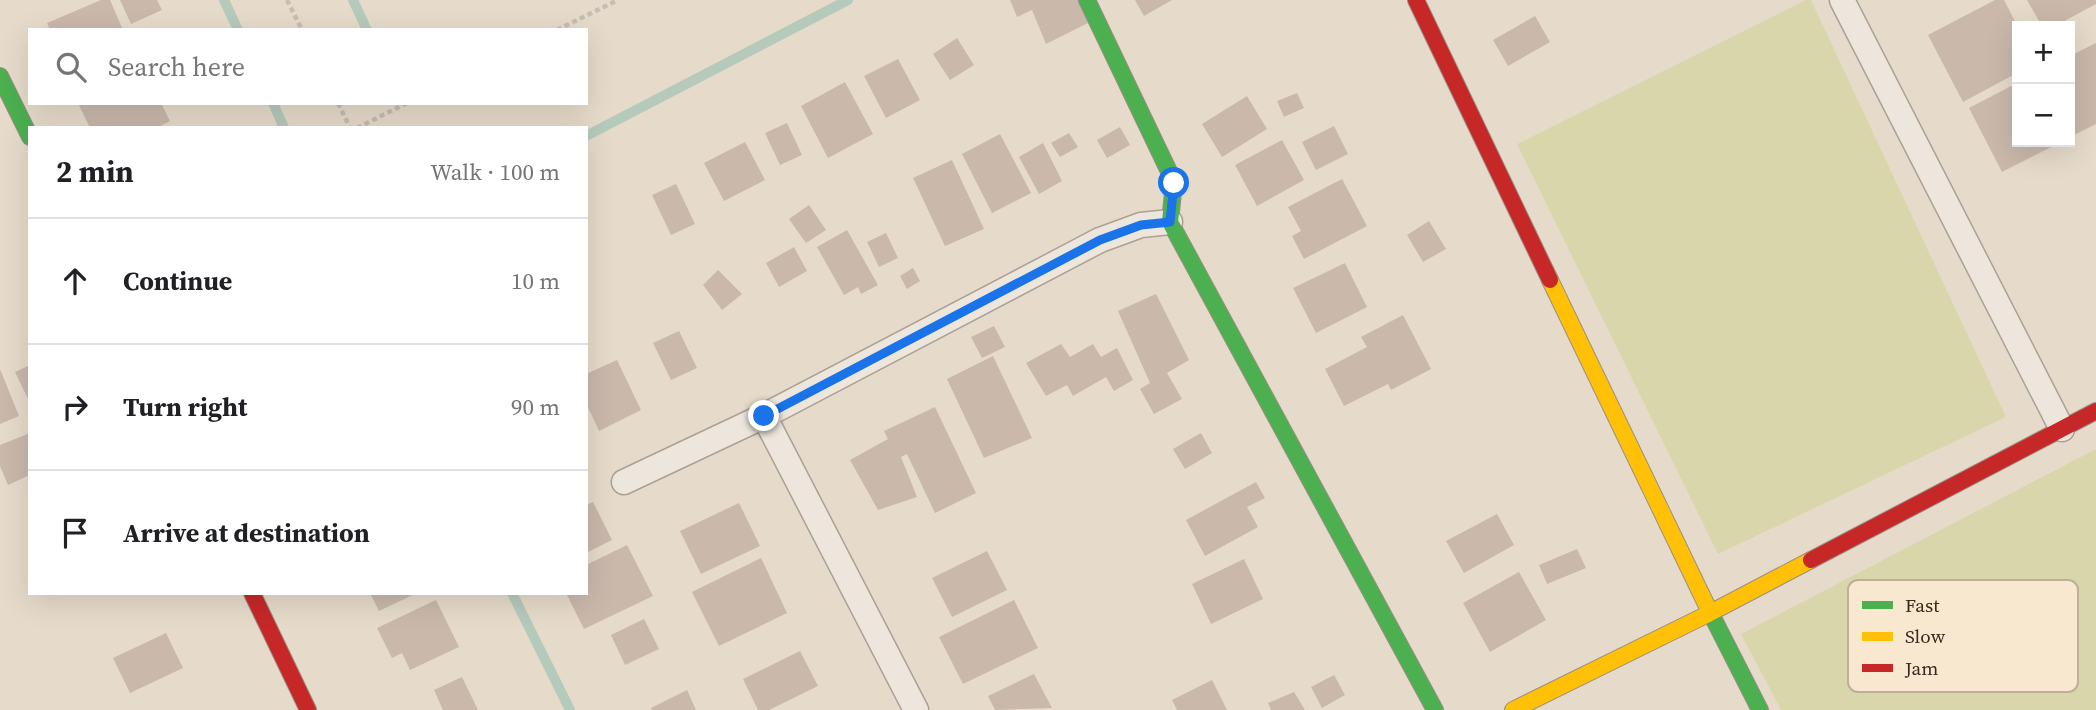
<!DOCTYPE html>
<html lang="en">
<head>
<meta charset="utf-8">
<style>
	:root { --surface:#fff; --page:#f6f6f6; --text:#202124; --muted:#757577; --line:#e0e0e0 }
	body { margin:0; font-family:"Source Serif 4",serif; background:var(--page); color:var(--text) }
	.controls { position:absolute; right:21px; top:21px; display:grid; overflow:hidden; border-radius:0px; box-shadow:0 7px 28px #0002 }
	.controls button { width:63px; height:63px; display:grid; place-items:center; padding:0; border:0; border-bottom:2px solid var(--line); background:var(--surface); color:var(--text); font:35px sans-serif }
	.stop { position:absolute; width:21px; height:21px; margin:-16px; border:5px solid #1a73e8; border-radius:50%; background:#fff }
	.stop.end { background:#1a73e8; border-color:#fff; box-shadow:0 2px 7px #0008 }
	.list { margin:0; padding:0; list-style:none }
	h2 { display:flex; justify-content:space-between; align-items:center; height:91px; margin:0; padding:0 28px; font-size:30px }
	h2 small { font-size:23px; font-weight:400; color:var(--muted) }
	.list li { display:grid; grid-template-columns:46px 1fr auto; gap:21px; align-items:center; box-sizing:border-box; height:126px; padding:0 28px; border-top:2px solid var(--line) }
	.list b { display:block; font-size:26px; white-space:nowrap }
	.list em { font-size:23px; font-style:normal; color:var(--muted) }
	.icon { flex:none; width:38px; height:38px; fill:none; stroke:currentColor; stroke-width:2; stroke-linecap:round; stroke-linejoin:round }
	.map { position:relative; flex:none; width:2096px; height:710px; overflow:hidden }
	.search { position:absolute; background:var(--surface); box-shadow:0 7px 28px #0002; left:28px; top:28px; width:560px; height:77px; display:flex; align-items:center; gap:18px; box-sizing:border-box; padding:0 24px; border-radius:0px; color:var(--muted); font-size:26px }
	.panel { position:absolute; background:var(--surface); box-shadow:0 7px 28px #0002; left:28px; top:126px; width:560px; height:469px; border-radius:0px }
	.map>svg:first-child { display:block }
</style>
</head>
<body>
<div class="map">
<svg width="2096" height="710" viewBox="0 0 2096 710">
	<rect width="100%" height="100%" fill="#e6dbca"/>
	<path fill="#dad6ab" d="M1806,0h5l195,417 -288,137 -201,-410z
		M2096,449v261h-315l-40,-76z"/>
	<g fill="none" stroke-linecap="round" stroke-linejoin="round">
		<path stroke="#b6cabc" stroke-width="10" d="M224,0l14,30
			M353,0l14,30
			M273,103l11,25
			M586,136l262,-136
			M512,593l58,117"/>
	</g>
	<path fill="#cab8ab" d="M101,0h9l13,30h-73l-3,-7z
		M120,0h37l5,10 -31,14z
		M1010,0h70l12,21 -46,23 -14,-34 -15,7z
		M1135,0h37l-28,16z
		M1995,0h9l13,25v48l-54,29 -35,-67z
		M2027,0h69v4l-41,22h-13z
		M1535,16l15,26 -42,24 -15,-26z
		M957,38l17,27 -24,15 -17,-26z
		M2096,43v81l-26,13v-81z
		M898,59l22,41 -34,18 -22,-42z
		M845,82l28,52 -45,24 -27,-52z
		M2017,83v59h44l-59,30 -33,-64z
		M1297,93l7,15 -20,9 -7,-16z
		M1247,96l20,33 -45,28 -20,-33z
		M78,103h83l9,18 -13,7h-67z
		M787,123l15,32 -22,10 -15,-32z
		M1334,126l14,28 -32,16 -14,-28z
		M1120,127l10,18 -23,13 -10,-18z
		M1069,133l9,14 -18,10 -9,-14z
		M1000,134l31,59 -39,20 -30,-59z
		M1282,140l22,40 -47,26 -22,-41z
		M745,142l20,38 -41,21 -20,-38z
		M1043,143l19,38 -23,13 -20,-37z
		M952,160l32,69 -39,17 -32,-68z
		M1342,179l25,47 -63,33 -12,-23 9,-5 -13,-24z
		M676,184l19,40 -24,11 -19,-40z
		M809,205l17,25 -20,13 -17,-24z
		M1429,221l17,28 -23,13 -16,-27z
		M847,230l31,55 -17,9 -3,-7 -14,8 -27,-48z
		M886,233l12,25 -19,9 -12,-25z
		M794,247l13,24 -28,16 -13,-24z
		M1345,263l22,44 -51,26 -23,-45z
		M913,268l7,13 -13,8 -7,-13z
		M718,270l24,24 -20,16 -19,-25z
		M1156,294l33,66 -22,13 15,26 -28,15 -14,-25 10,-6 -32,-72z
		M1403,315l28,54 -40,21 -3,-6 -44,22 -19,-37 42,-22 -6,-10z
		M994,326l11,21 -23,11 -11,-21z
		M679,331l18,37 -26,12 -18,-37z
		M1061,344l9,13 23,-13 8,13 16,-9 16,32 -19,11 -8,-14 -33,19 -6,-11 -21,11 -20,-33z
		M993,356l39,82 -48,20 -37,-79z
		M617,360l24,50 -42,21 -13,-28v-29z
		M30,365v38l-15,-31z
		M0,369l19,47 -19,8z
		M935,407l41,86 -41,20 -28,-59 -6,3 16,40 -39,13 -28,-50 38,-21 -4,-8z
		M30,433v42l-22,10 -8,-19v-21z
		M1201,433l11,20 -27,16 -12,-20z
		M1256,482l9,16 -18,9 11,20 -53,29 -19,-36z
		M593,502l19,38 -26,13v-48z
		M739,503l21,43 -59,28 -21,-43z
		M1497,514l17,31 -50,28 -18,-32z
		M627,545l26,51 -69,33 -18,-36h20v-28z
		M1577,549l9,19 -39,16 -8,-19z
		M987,551l20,39 -55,27 -20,-39z
		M761,558l26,55 -68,33 -27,-54z
		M1244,559l19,40 -52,25 -19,-40z
		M1519,572l27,48 -56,32 -27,-49z
		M370,593h47l-38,18z
		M436,600l23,47 -49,23 -8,-17 -10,5 -15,-30z
		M1014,600l24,48 -75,36 -24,-47z
		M644,619l15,30 -34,16 -14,-30z
		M166,633l17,35 -53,25 -17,-35z
		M800,651l18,35 -49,24h-11l-15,-31z
		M1034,674l18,34 -57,2 -7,-14z
		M1334,675l11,20 -23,13 -11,-21z
		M462,677l16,33h-35l-9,-20z
		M1212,680l15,30h-50l-5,-10z
		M687,690l9,20h-44l-1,-2z
		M1294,692l11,18h-34l-3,-7z"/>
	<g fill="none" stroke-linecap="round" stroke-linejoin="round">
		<g stroke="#aba094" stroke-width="27">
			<path id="street" d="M1842,0l220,429
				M764,416l152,294
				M624,482l140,-66 336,-176 41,-15 29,-3"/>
		</g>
		<g stroke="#9a8f84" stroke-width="18">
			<path id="fast" d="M1087,0l87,182 -4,40 265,488
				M0,76l30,61
				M1707,606l53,104"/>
		</g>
		<g stroke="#9a8f84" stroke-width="18">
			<path id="slow" d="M1550,280l157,326
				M1513,710l197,-97 101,-53"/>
		</g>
		<g stroke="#9a8f84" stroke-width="18">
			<path id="jam" d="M1416,0l134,280
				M1811,560l285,-149
				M252,593l56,117"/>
		</g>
		<path stroke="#c6bdb3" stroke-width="4.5" stroke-dasharray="5 3.5" stroke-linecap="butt" d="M287,0l15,30
			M557,30l61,-30
			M338,103l12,25
			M357,128l50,-25"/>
		<use href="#street" stroke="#ede6dd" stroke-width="24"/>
		<use href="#fast" stroke="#4caf50" stroke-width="16"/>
		<use href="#slow" stroke="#ffc107" stroke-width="16"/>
		<use href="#jam" stroke="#c62828" stroke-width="16"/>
	</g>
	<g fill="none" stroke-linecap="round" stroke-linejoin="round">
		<path stroke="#1a73e8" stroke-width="9" d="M764,416l336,-176 41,-15 29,-3 4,-39"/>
	</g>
	<rect x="1848" y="580" width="230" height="112" rx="10" fill="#f8e8cf" stroke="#bfae99" stroke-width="2"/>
	<rect x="1862" y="601" width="31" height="8" fill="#4caf50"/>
	<rect x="1862" y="632" width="31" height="9" fill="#ffc107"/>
	<rect x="1862" y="664" width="31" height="8" fill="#c62828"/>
	<g font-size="19" fill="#3a271b">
		<text x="1905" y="612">Fast</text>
		<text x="1905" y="643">Slow</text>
		<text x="1905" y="675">Jam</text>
	</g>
</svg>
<div class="controls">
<button>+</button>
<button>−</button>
</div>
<div class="stop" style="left:1174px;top:183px"></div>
<div class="stop end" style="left:764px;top:416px"></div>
<div class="search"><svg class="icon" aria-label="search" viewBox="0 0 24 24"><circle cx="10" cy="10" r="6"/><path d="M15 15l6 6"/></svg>Search here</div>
<section class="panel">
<h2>2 min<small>Walk · 100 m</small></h2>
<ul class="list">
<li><svg class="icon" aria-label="ahead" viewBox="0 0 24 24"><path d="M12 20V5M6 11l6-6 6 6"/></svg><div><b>Continue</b></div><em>10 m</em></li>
<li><svg class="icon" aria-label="right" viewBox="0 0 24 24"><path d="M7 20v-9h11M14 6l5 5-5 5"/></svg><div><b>Turn right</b></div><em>90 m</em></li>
<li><svg class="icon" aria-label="arrive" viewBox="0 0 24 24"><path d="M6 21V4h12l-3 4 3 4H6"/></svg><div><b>Arrive at destination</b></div></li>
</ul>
</section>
</div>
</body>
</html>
